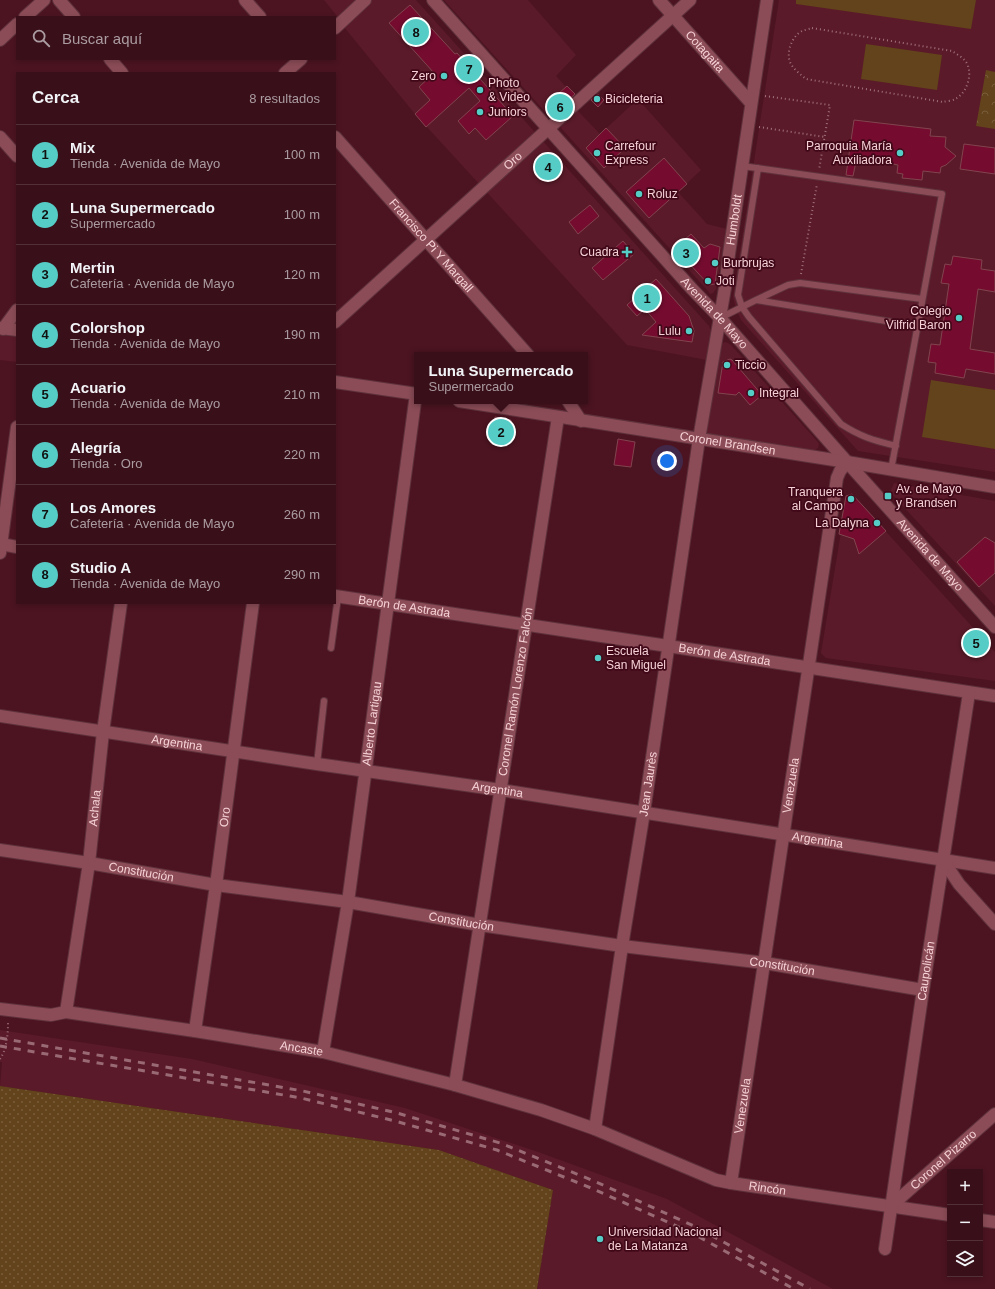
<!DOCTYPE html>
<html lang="es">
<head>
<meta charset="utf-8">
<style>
	:root { --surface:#390f19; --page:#441d26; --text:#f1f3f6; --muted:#ab9ca2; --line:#532f38; --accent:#55cdc6 }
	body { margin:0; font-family:Helvetica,sans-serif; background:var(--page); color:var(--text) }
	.controls { position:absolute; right:12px; bottom:12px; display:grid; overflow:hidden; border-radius:0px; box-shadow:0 2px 6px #0003 }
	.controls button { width:36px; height:36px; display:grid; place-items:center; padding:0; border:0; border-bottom:1px solid var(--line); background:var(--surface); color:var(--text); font:20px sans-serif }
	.you { position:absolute; left:667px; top:461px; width:14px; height:14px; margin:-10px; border:3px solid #fff; border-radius:50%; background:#1a73e8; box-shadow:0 0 0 6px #1a73e833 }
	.badge { display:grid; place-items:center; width:26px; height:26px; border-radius:50%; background:var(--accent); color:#111; font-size:13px; font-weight:700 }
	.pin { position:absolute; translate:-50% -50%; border:2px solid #fff; box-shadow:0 1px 4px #0006 }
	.popup { position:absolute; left:414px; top:352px; width:174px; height:52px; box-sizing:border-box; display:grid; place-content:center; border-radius:0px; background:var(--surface); filter:drop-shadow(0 1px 3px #0005); font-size:13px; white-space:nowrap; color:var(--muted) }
	.popup b { font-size:15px; color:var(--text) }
	.popup::after { content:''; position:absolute; left:50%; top:100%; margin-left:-8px; border:8px solid transparent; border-top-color:var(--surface) }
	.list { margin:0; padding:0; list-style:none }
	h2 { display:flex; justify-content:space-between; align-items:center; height:52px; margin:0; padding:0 16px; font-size:17px }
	h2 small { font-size:13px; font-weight:400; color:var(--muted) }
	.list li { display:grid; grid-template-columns:26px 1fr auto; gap:12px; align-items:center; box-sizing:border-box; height:60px; padding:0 16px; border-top:1px solid var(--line) }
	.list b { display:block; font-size:15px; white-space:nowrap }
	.list p { margin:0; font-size:13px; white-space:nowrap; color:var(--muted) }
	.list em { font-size:13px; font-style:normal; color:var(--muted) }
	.icon { flex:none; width:22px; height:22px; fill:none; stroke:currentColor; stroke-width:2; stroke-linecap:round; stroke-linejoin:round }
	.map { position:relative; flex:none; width:995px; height:1289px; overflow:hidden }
	.search { position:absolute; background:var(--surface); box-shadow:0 2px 6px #0003; left:16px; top:16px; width:320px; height:44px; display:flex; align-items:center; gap:10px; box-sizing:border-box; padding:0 14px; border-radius:0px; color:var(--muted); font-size:15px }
	.panel { position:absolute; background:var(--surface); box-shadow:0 2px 6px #0003; left:16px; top:72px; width:320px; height:532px; border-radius:0px }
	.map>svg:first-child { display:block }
</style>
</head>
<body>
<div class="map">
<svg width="995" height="1289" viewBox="0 0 995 1289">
	<defs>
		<pattern id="grass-dots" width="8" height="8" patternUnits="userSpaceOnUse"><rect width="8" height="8" fill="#62431b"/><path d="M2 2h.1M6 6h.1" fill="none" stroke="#795d3b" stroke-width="1.8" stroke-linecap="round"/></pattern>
		<pattern id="park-crowns" width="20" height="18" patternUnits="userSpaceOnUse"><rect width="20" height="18" fill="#62431b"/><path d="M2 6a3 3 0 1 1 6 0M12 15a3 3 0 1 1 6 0" fill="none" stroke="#795d3b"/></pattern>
	</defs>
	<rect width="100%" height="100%" fill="#4c1421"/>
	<path fill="#5a1a29" d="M324,0h92l293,326 2,5 -4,29 -80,-15 -212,-231 -71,-87 -7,-11z
		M444,0h84l48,55 -20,21 20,22 -23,18 -5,-1z
		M779,0h216v472l-137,-21 -117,-131 -5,-11 -3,-12z
		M638,99l63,71 -23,22 29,32 20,5 -11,60 -3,4 -3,1 -2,-3 -146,-162 -1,-2 2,-3 14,-14 23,24z
		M0,335l17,2v25l-17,-2z
		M725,342l3,1 3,2 86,96 2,3 -1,4 -4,3h-4l-102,-16 -1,-4 11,-82 2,-4z
		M894,483l101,18v105l-105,-114z
		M852,494l143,158v29l-169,-23 -5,-5 26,-157z
		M0,1030l192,29 213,49 136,45 126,46 166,90h-296l16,-99 -114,-40 -439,-64 2,-24h-2z"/>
	<path fill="url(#grass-dots)" d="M0,1086l439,64 114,40 -16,99h-537z"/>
	<path fill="url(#park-crowns)" d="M986,70l9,2v57l-19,-3z"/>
	<path fill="#62431b" d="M796,0h180l-5,29 -175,-25z
		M866,44l76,11 -5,35 -76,-11z
		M931,380l64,10v59l-73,-12z"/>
	<path fill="#750c2f" stroke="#81444e" d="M410,5l45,49 2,-1 56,63 -27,24 -11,-12 -6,6 -11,-13 22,-20 -11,-13 -43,39 -11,-13 15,-14 -11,-13 15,-14 -45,-50z
		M567,86l8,8 -17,15 -4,1 -6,-7z
		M598,94l6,6 -6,7 -7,-7z
		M854,120l77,9 -1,7 16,1 -1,10 11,9 -10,9 -5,2 -1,6 -17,-2 -1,9 -20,-2 1,-4 -6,-1 1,-8 -41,-8 -4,19 -7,-1z
		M606,128l19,20 -21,20 -18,-20z
		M964,144l31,4v26l-35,-5z
		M542,153l11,2 6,7 -12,10 -11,-13z
		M664,158l23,26 -38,34 -23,-26z
		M590,205l9,11 -21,18 -9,-12z
		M691,234l13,14 6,-4 10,3 -5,37 -6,1 -34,-37z
		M623,241l11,13 -31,26 -11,-12z
		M953,256l29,4 -1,9 14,2v21l-17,-3 -8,60 25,4v21l-29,-5 -2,9 -29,-5 1,-10 -8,-1 3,-18 9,1 9,-61 -8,-1 4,-19 6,1z
		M656,279l33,37 5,15 -2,11 -50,-7 14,-13 -11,-13 -8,7 -10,-11z
		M730,359l2,1 30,35 -12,10 -11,-13 -3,3 -18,-2 5,-31z
		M495,417l16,3 -4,26 -15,-2z
		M618,439l17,3 -4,25 -17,-2z
		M852,494l34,37 -27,23 -5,-15 -15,-5 7,-38z
		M985,537l10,6v30l-16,14 -22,-25z
		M979,632l8,9 -13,13 -9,-8z"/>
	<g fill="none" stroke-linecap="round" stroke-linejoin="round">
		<g stroke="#5f323c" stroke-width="8">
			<path id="lane" d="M742,166l200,28 -51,276
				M758,168l-20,127 4,12 7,10 92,107c20,13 32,16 55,22
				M756,300l32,-15 12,-2 122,16
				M720,318l36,-18 161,26
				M331,648l7,-51
				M317,764l7,-63"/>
		</g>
		<g stroke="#5f323c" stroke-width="14">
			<g id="street">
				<path d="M59,0l15,17"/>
				<path d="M245,0l15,17"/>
				<path id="s1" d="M659,0l92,103"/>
				<path d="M25,17l19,-17"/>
				<path d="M335,28l30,-28"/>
				<path d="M0,40l17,-16"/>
				<path d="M110,59l12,14"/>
				<path d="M285,73l16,-14"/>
				<path d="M0,137l17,19"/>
				<path id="s2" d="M335,137l193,218"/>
				<path id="s3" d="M335,322l355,-322"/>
				<path d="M3,329l14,-19"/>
				<path d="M568,401l13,20"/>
				<path d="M1,544l16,3"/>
				<path d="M0,553l17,-126"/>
				<path id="s4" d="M335,596l333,50 327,50"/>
				<path id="s5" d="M0,716l317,48 184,26 494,78"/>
				<path id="s6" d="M0,850l89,13 127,22 132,17 132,23 142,21 143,17 158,27"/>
				<path d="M943,860l16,24 36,40"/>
				<path id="s7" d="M0,1009l51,6 15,-3 129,19 128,21 132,33 86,25 54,19 121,51 15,3 219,32"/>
				<path id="s8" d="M66,1012l23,-149 14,-131 18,-129"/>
				<path id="s9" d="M195,1031l21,-146 37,-282"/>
				<path id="s10" d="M323,1052l25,-150 68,-508"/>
				<path id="s11" d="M455,1085l103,-668"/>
				<path id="s12" d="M595,1129l27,-183 22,-134 55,-373"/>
				<path id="s13" d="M731,1183l106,-705 3,-7 7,-9"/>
				<path id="s14" d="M891,1206l104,-92"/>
				<path d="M980,1220l15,2"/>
				<path id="s15" d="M885,1249l38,-259 46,-297"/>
			</g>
		</g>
		<g stroke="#5f323c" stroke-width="14">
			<g id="secondary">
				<path id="s16" d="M433,0l259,289 28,29 127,144 148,165"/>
				<path d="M0,328l17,2"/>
				<path d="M335,382l82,12"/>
				<path id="s17" d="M459,401l388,61 148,25"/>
				<path id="s18" d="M699,439l26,-151 4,-34 38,-254"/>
			</g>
		</g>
		<path stroke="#a1727b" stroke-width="2" stroke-dasharray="1 3" stroke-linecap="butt" d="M812,28l140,23c6,4 14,8 16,15 4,11 -2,28 -13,33 -3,2 -9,2 -12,3l-137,-23c-6,-5 -13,-10 -16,-17 -4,-10 2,-26 12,-31 3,-1 7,-2 10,-3z
			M765,96l65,9 -11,65
			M759,127l66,10
			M801,274l16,-90
			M0,1059c7,-10 8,-26 8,-37"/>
		<use href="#lane" stroke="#8b4c57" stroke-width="6"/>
		<use href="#street" stroke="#8b4c57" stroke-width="12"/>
		<use href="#secondary" stroke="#8b4c57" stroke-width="12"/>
		<path stroke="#996a73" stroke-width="3" stroke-dasharray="7 7" stroke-linecap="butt" d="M0,1038l303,53 94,22 103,30 94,38 100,45 116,63
			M0,1046l301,52 94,23 102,29 94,38 99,44 104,57"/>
	</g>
	<g fill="#55cdc6" stroke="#400818" stroke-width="1.5">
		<circle cx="444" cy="76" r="4"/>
		<circle cx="480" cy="90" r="4"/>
		<circle cx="597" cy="99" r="4"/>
		<circle cx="480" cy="112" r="4"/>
		<circle cx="597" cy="153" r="4"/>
		<circle cx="900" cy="153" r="4"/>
		<circle cx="639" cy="194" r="4"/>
		<path d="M625 246h4v4h4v4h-4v4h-4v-4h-4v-4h4z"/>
		<circle cx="715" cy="263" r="4"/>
		<circle cx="708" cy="281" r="4"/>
		<circle cx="959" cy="318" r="4"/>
		<circle cx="689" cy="331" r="4"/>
		<circle cx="727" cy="365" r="4"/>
		<circle cx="751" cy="393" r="4"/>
		<rect x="884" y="492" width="8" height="8" rx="2"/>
		<circle cx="851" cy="499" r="4"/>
		<circle cx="877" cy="523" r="4"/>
		<circle cx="598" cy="658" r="4"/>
		<circle cx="600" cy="1239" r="4"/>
	</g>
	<g text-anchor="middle" stroke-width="3.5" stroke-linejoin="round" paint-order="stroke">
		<g font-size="12" fill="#f6d1d6" stroke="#400818">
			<text dy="4" stroke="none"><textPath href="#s1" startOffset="69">Cotagaita</textPath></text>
			<text dy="4" stroke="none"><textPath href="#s3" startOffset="240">Oro</textPath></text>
			<text dy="4" stroke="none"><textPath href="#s18" startOffset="222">Humboldt</textPath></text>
			<text dy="4" stroke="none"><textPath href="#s2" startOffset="145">Francisco Pi Y Margall</textPath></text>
			<text dy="4" stroke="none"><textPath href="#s16" startOffset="421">Avenida de Mayo</textPath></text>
			<text dy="4" stroke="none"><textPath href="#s17" startOffset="272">Coronel Brandsen</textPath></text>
			<text dy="4" stroke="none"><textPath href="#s16" startOffset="745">Avenida de Mayo</textPath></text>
			<text dy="4" stroke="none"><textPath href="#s4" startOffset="70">Berón de Astrada</textPath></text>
			<text dy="4" stroke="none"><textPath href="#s4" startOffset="394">Berón de Astrada</textPath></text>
			<text dy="4" stroke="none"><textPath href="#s11" startOffset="398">Coronel Ramón Lorenzo Falcón</textPath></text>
			<text dy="4" stroke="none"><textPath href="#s10" startOffset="332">Alberto Lartigau</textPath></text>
			<text dy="4" stroke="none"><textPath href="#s5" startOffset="179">Argentina</textPath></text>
			<text dy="4" stroke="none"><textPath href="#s12" startOffset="349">Jean Jaurès</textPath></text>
			<text dy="4" stroke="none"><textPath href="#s13" startOffset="402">Venezuela</textPath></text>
			<text dy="4" stroke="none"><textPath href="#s5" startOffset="503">Argentina</textPath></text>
			<text dy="4" stroke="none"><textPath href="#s8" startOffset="206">Achala</textPath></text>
			<text dy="4" stroke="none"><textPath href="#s9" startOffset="216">Oro</textPath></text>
			<text dy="4" stroke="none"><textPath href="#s5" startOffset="827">Argentina</textPath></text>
			<text dy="4" stroke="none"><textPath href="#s6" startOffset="143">Constitución</textPath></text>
			<text dy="4" stroke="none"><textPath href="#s6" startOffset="467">Constitución</textPath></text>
			<text dy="4" stroke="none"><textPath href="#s6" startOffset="791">Constitución</textPath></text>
			<text dy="4" stroke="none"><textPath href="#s15" startOffset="281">Caupolicán</textPath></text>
			<text dy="4" stroke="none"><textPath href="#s7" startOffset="305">Ancaste</textPath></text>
			<text dy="4" stroke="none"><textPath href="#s13" startOffset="78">Venezuela</textPath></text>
			<text dy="4" stroke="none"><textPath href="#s14" startOffset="70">Coronel Pizarro</textPath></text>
			<text dy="4" stroke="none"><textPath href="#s7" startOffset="793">Rincón</textPath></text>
		</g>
		<g font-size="12" fill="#f6d1d6" stroke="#400818" text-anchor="start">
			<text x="436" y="80" text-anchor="end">Zero</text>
			<text x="488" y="87">Photo<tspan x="488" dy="14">&amp; Video</tspan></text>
			<text x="605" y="103">Bicicleteria</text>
			<text x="488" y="116">Juniors</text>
			<text x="605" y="150">Carrefour<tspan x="605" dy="14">Express</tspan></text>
			<text x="892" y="150" text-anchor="end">Parroquia María<tspan x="892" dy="14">Auxiliadora</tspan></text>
			<text x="647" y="198">Roluz</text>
			<text x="619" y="256" text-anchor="end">Cuadra</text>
			<text x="723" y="267">Burbrujas</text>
			<text x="716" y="285">Joti</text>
			<text x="951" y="315" text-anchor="end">Colegio<tspan x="951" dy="14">Vilfrid Baron</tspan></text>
			<text x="681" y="335" text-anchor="end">Lulu</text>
			<text x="735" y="369">Ticcio</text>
			<text x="759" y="397">Integral</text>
			<text x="896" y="493">Av. de Mayo<tspan x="896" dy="14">y Brandsen</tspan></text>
			<text x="843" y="496" text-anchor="end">Tranquera<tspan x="843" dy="14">al Campo</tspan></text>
			<text x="869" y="527" text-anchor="end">La Dalyna</text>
			<text x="606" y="655">Escuela<tspan x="606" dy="14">San Miguel</tspan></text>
			<text x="608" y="1236">Universidad Nacional<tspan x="608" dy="14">de La Matanza</tspan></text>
		</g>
	</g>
</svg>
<div class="controls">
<button>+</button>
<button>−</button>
<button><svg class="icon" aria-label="layers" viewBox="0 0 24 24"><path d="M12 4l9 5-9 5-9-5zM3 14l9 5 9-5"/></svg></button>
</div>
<div class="you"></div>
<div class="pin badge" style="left:647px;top:298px">1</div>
<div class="pin badge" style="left:501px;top:432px">2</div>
<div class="popup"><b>Luna Supermercado</b>Supermercado</div>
<div class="pin badge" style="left:686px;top:253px">3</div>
<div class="pin badge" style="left:548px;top:167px">4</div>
<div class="pin badge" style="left:976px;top:643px">5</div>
<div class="pin badge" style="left:560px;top:107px">6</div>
<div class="pin badge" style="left:469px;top:69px">7</div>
<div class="pin badge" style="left:416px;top:32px">8</div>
<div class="search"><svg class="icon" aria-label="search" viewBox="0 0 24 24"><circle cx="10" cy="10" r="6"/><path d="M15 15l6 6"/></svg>Buscar aquí</div>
<section class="panel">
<h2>Cerca<small>8 resultados</small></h2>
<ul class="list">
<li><span class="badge">1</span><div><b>Mix</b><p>Tienda · Avenida de Mayo</p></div><em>100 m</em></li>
<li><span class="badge">2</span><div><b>Luna Supermercado</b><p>Supermercado</p></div><em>100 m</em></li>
<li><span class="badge">3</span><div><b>Mertin</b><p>Cafetería · Avenida de Mayo</p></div><em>120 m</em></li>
<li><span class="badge">4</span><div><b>Colorshop</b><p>Tienda · Avenida de Mayo</p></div><em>190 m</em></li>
<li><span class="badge">5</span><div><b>Acuario</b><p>Tienda · Avenida de Mayo</p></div><em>210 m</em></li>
<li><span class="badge">6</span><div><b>Alegría</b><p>Tienda · Oro</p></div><em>220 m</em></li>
<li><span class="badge">7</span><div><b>Los Amores</b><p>Cafetería · Avenida de Mayo</p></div><em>260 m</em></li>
<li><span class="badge">8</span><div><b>Studio A</b><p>Tienda · Avenida de Mayo</p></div><em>290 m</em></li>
</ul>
</section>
</div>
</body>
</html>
